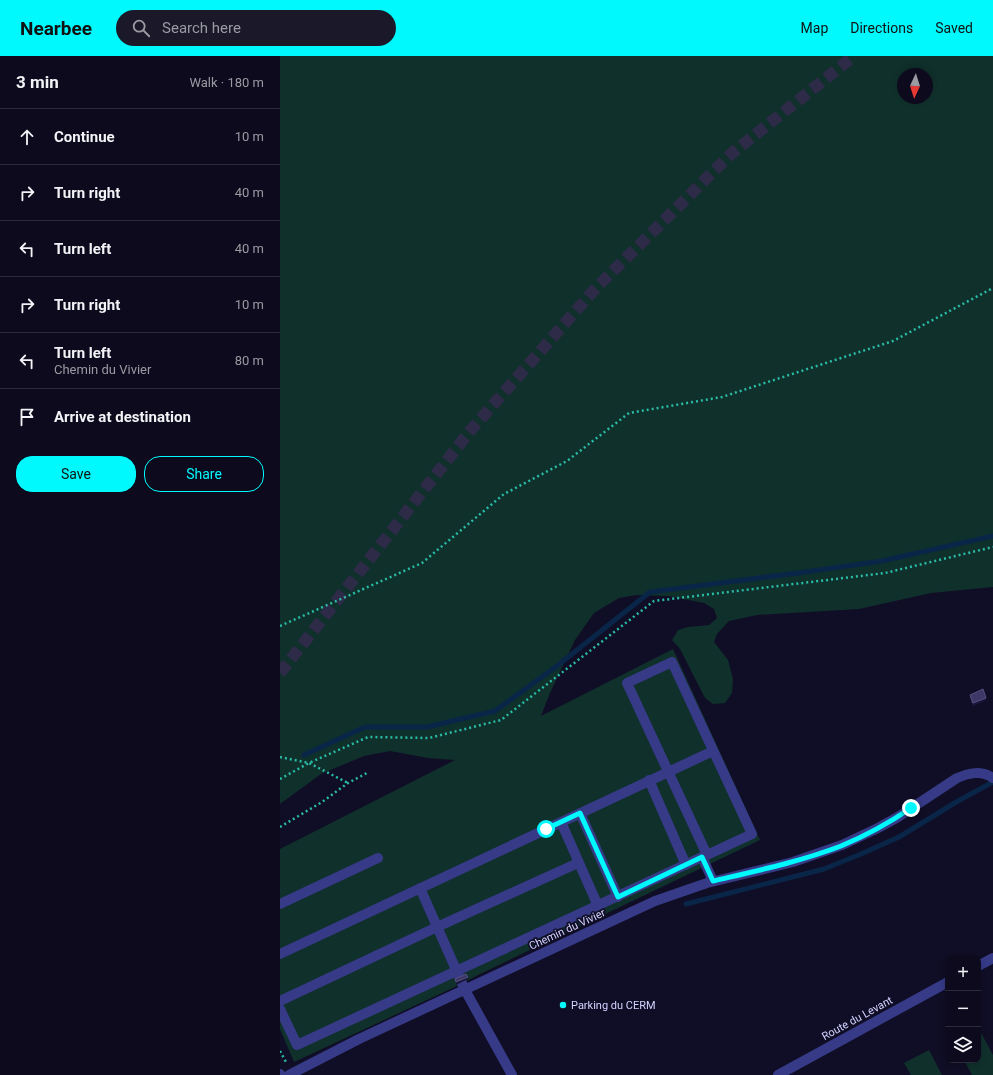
<!DOCTYPE html>
<html lang="en">
<head>
<meta charset="utf-8">
<style>
	:root { --surface:#0c0a1c; --page:#1a1829; --text:#f1f3f6; --muted:#9a9aa3; --line:#2c2b3b; --accent:#00f9fd }
	body { margin:0; font-family:Roboto,sans-serif; background:var(--page); color:var(--text) }
	.controls { position:absolute; right:12px; bottom:12px; display:grid; overflow:hidden; border-radius:8px; box-shadow:0 2px 6px #0003 }
	.controls button { width:36px; height:36px; display:grid; place-items:center; padding:0; border:0; border-bottom:1px solid var(--line); background:var(--surface); color:var(--text); font:20px sans-serif }
	.compass { position:absolute; left:617px; top:12px; width:36px; height:36px; border-radius:50%; background:var(--surface); box-shadow:0 2px 6px #0003; rotate:184deg }
	.stop { position:absolute; width:12px; height:12px; margin:-9px; border:3px solid #00f9fd; border-radius:50%; background:#fff }
	.stop.end { background:#00f9fd; border-color:#fff; box-shadow:0 1px 4px #0008 }
	.list { margin:0; padding:0; list-style:none }
	h2 { display:flex; justify-content:space-between; align-items:center; height:52px; margin:0; padding:0 16px; font-size:17px }
	h2 small { font-size:13px; font-weight:400; color:var(--muted) }
	.list li { display:grid; grid-template-columns:26px 1fr auto; gap:12px; align-items:center; box-sizing:border-box; height:56px; padding:0 16px; border-top:1px solid var(--line) }
	.list b { display:block; font-size:15px; white-space:nowrap }
	.list p { margin:0; font-size:13px; white-space:nowrap; color:var(--muted) }
	.list em { font-size:13px; font-style:normal; color:var(--muted) }
	.actions { display:flex; gap:8px; padding:12px 16px }
	.actions a { flex:1; padding:9px 0; border:1px solid var(--accent); border-radius:16px; text-align:center; font-size:14px; color:var(--accent) }
	.actions .main { background:var(--accent); color:#111 }
	.icon { flex:none; width:22px; height:22px; fill:none; stroke:currentColor; stroke-width:2; stroke-linecap:round; stroke-linejoin:round }
	.map { position:relative; flex:none; width:713px; height:1019px; overflow:hidden }
	header { display:flex; align-items:center; gap:24px; box-sizing:border-box; height:56px; padding:0 20px; background:var(--accent); color:#111 }
	header strong { font-size:19px }
	nav { display:flex; gap:22px; margin-inline-start:auto; font-size:14px }
	.search { width:280px; height:36px; background:var(--page); display:flex; align-items:center; gap:10px; box-sizing:border-box; padding:0 14px; border-radius:22px; color:var(--muted); font-size:15px }
	main { display:flex }
	aside { flex:1; background:var(--surface) }
	.map>svg:first-child { display:block }
</style>
</head>
<body>
<header>
<strong>Nearbee</strong>
<div class="search"><svg class="icon" aria-label="search" viewBox="0 0 24 24"><circle cx="10" cy="10" r="6"/><path d="M15 15l6 6"/></svg>Search here</div>
<nav><a>Map</a><a>Directions</a><a>Saved</a></nav>
</header>
<main>
<aside>
<h2>3 min<small>Walk · 180 m</small></h2>
<ul class="list">
<li><svg class="icon" aria-label="ahead" viewBox="0 0 24 24"><path d="M12 20V5M6 11l6-6 6 6"/></svg><div><b>Continue</b></div><em>10 m</em></li>
<li><svg class="icon" aria-label="right" viewBox="0 0 24 24"><path d="M7 20v-9h11M14 6l5 5-5 5"/></svg><div><b>Turn right</b></div><em>40 m</em></li>
<li><svg class="icon" aria-label="left" viewBox="0 0 24 24"><path d="M17 20v-9H6M10 6l-5 5 5 5"/></svg><div><b>Turn left</b></div><em>40 m</em></li>
<li><svg class="icon" aria-label="right" viewBox="0 0 24 24"><path d="M7 20v-9h11M14 6l5 5-5 5"/></svg><div><b>Turn right</b></div><em>10 m</em></li>
<li><svg class="icon" aria-label="left" viewBox="0 0 24 24"><path d="M17 20v-9H6M10 6l-5 5 5 5"/></svg><div><b>Turn left</b><p>Chemin du Vivier</p></div><em>80 m</em></li>
<li><svg class="icon" aria-label="arrive" viewBox="0 0 24 24"><path d="M6 21V4h12l-3 4 3 4H6"/></svg><div><b>Arrive at destination</b></div></li>
</ul>
<div class="actions"><a class="main">Save</a><a>Share</a></div>
</aside>
<div class="map">
<svg width="713" height="1019" viewBox="0 0 713 1019">
	<rect width="100%" height="100%" fill="#100e26"/>
	<path fill="#10302c" fill-rule="evenodd" d="M0,0h713v531l-62,6 -72,16 -102,6 -28,6 -12,13 -3,8 14,18 5,19 -1,14 -7,10 -12,1 -8,-6 -25,-49 -8,-9 6,-10 10,-3 21,-2 8,-7 -3,-9 -10,-6 -36,-7 -32,-1 -17,3 -25,15 -19,27 -25,53 -9,23 132,-67 87,191 -280,134 -23,12 -163,76 -14,-33v-180l175,-89 -27,-2 -38,-7 -26,5 -43,18 -41,30zM623,18h24v24h-24z
		M698,971l15,28v20h-21l-8,-15h14z
		M649,994l13,25h-31l-7,-12z"/>
	<g fill="none" stroke-linecap="round" stroke-linejoin="round">
		<path stroke="#092649" stroke-width="5" d="M24,699l61,-28h62l68,-16 62,-45 93,-74 148,-19 84,-12 111,-25
			M406,848l138,-35 37,-15 38,-17 59,-36 35,-19"/>
		<path stroke="#2d2b47" stroke-width="12" stroke-dasharray="12 6" stroke-linecap="butt" d="M0,617l190,-242 125,-142 136,-135 123,-98"/>
		<path stroke="#29bca7" stroke-width="2.5" stroke-dasharray="2 3" stroke-linecap="butt" d="M0,570l142,-63 82,-69 63,-33 62,-48 93,-16 171,-56 100,-53
			M0,701l29,6 39,20
			M0,723l29,-16 59,-26 61,1 72,-18 153,-119 231,-28 108,-26
			M0,771l42,-25 26,-19 19,-10
			M0,995l6,11"/>
		<path stroke="#363a87" stroke-width="10" d="M369,724l37,85
			M300,757l38,84
			M281,766l37,84
			M427,799l45,-21 -80,-172 -45,21 80,172 -5,2 11,24
			M140,832l45,102 47,85
			M0,848l98,-46
			M0,898l433,-203
			M698,910l15,-8
			M0,945l157,-74 141,-64
			M0,953l17,36 405,-188
			M0,1018v1
			M9,1019l70,-36 296,-138 52,-18 86,-21 49,-17 36,-17 20,-11 59,-39c12,-5 24,-8 36,0
			M498,1019l170,-93"/>
	</g>
	<path fill="#2b2655" d="M690,639l16,5 -13,6 -3,-9z"/>
	<path fill="#18153a" d="M706,642v2l-13,6v-3z
		M188,921v2l-12,6v-3z"/>
	<path fill="#3d3867" stroke="#55507f" d="M703,633l3,9 -13,5 -3,-8z
		M186,918l2,3 -12,5 -1,-3z"/>
	<g fill="none" stroke-linecap="round" stroke-linejoin="round">
		<path stroke="#00f9fd" stroke-width="5" d="M266,773l34,-16 38,84 84,-40 11,24c43,-10 86,-19 128,-35 24,-10 48,-23 70,-38"/>
	</g>
	<circle fill="#00f9fd" stroke="#100e26" stroke-width="1.5" cx="283" cy="949" r="4"/>
	<g text-anchor="middle" stroke-width="3.5" stroke-linejoin="round" paint-order="stroke">
		<g font-size="11" fill="#d4d2ff" stroke="#100e26">
			<text transform="translate(287 873) rotate(-25)" y="4">Chemin du Vivier</text>
			<text transform="translate(577 962) rotate(-29)" y="4">Route du Levant</text>
		</g>
		<g font-size="11" fill="#d4d2ff" stroke="#100e26" text-anchor="start">
			<text x="291" y="953">Parking du CERM</text>
		</g>
	</g>
</svg>
<div class="controls">
<button>+</button>
<button>−</button>
<button><svg class="icon" aria-label="layers" viewBox="0 0 24 24"><path d="M12 4l9 5-9 5-9-5zM3 14l9 5 9-5"/></svg></button>
</div>
<svg class="compass" viewBox="-18 -18 36 36"><path d="M0-13l5 13h-10z" fill="#e53935"/><path d="M0 13l5-13h-10z" fill="#9a9aa3"/></svg>
<div class="stop" style="left:266px;top:773px"></div>
<div class="stop end" style="left:631px;top:752px"></div>
</div>
</main>
</body>
</html>
